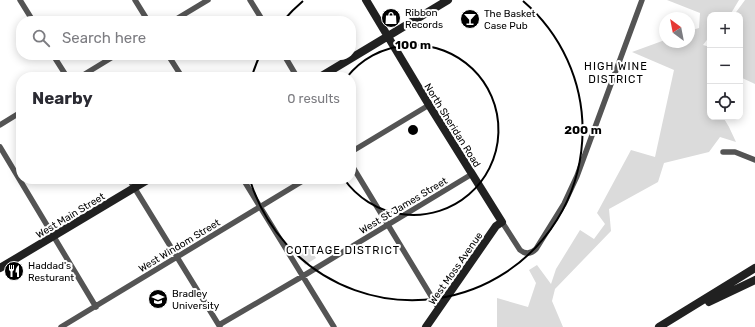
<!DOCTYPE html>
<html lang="en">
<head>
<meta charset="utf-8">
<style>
	:root { --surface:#fff; --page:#f2f2f3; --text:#2b2b33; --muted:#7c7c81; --line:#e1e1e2 }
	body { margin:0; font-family:Rubik,sans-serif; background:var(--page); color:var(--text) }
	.controls { position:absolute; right:12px; top:12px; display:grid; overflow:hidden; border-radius:8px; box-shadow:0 2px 10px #0003 }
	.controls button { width:36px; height:36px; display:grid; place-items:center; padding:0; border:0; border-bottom:1px solid var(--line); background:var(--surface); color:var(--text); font:20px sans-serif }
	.compass { position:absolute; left:659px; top:12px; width:36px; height:36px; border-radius:50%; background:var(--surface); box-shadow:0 2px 10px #0003; rotate:328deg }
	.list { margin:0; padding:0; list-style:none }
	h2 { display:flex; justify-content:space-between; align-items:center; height:52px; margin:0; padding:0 16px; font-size:17px }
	h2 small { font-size:13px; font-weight:400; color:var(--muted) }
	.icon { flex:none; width:22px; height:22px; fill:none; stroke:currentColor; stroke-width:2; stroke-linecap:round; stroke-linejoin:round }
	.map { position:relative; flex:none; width:755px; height:327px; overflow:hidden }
	.search { position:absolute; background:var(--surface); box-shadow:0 2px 10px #0003; left:16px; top:16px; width:340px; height:44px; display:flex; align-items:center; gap:10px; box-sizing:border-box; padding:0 14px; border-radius:16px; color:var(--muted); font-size:15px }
	.panel { position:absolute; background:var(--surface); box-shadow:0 2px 10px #0003; left:16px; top:72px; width:340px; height:112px; border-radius:16px }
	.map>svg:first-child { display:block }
</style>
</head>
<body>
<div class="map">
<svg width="755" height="327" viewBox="0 0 755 327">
	<rect width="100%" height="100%" fill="#fff"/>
	<path fill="#dbdbdb" d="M667,0h72l-9,15h-20v21l-7,9 7,2v70h13l6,10 7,15 -16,-5 -11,15 -45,11 -6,19 -49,27 2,22 -56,58 -3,12 11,26h-66v-29l31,9 8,-24 -7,-13 8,-5 14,19 5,-15 24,-39 14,9 11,-15 -8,-11 34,-63 24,7 19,-87 -42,-18 33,-12v2h24v-11l10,-3 1,-15z
		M745,0h10v84l-15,-7v-62h-6z
		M307,245l9,13 -11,7 -8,-13z"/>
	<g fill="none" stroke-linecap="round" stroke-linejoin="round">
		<path stroke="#545454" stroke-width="5.5" d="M20,0l13,21
			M135,0l13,21
			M250,0l13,21
			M173,21l35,-21
			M53,55l14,22
			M168,55l14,22
			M284,55l13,22
			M80,77l36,-22
			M0,125l21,-13
			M0,147l96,160
			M351,152l78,-47
			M723,152h12l20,8
			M351,164l88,145
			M129,179l91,148
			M243,179l91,148
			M502,222l18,28c6,5 11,4 16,-1l28,-45 13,-28 65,-176
			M219,325l84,-49 169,-102
			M61,327l245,-148"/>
		<path stroke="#212121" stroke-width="8" d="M366,0l63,105 73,117 -6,4 -70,101
			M320,77l128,-77
			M0,268l149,-89
			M709,302l46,-22
			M659,327l96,-59"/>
	</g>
	<g fill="none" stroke="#000" stroke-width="2">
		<path d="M347 77A85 85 0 1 1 344 179"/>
		<path d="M252 76A170 170 0 0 1 260 55M283 21A170 170 0 0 1 303 1M523 1A170 170 0 1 1 250 180"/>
	</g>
	<defs>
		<g id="shop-disc" transform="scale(1)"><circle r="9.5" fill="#000" stroke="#fff"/><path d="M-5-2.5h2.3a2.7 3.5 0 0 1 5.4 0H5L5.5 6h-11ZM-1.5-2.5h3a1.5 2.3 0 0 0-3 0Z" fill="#fff"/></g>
		<g id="bar-disc" transform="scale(1)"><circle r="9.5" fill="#000" stroke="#fff"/><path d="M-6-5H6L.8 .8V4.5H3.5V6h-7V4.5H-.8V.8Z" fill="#fff"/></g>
		<g id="restaurant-disc" transform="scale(1)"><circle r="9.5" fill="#000" stroke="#fff"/><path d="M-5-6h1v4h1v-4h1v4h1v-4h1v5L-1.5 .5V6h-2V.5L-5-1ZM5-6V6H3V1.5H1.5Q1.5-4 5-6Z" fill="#fff"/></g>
		<g id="university-disc" transform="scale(1)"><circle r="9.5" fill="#000" stroke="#fff"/><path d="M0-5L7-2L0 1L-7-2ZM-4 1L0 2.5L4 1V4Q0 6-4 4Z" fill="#fff"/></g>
	</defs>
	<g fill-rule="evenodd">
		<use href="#shop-disc" x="391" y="18"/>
		<use href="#bar-disc" x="470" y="19"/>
		<use href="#restaurant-disc" x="14" y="271"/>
		<use href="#university-disc" x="158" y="299"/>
	</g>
	<g text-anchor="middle" stroke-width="4" stroke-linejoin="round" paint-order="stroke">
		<g font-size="10" fill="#000" stroke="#fff" text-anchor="start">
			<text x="405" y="16">Ribbon<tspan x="405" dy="12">Records</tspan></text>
			<text x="484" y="17">The Basket<tspan x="484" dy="12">Case Pub</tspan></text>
			<text x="28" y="269">Haddad's<tspan x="28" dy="12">Resturant</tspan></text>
			<text x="172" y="297">Bradley<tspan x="172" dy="12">University</tspan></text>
		</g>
		<g font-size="10" fill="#000" stroke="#fff">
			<text transform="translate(453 125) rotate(58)" y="4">North Sheridan Road</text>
			<text transform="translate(403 205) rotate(-31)" y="4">West St James Street</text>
			<text transform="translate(70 215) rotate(-31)" y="4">West Main Street</text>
			<text transform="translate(179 245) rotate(-31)" y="4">West Windom Street</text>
			<text transform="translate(455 268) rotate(-55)" y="4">West Moss Avenue</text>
		</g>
		<g font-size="11" letter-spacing="1" fill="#000" stroke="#fff">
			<text x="616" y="70">HIGH WINE<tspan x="616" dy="13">DISTRICT</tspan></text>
			<text x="343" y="254">COTTAGE DISTRICT</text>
		</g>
	</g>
	<circle cx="413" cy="130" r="6" fill="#000" stroke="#fff" stroke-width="2"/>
	<g font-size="12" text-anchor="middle" font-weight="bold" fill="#000" stroke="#fff" stroke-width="4" stroke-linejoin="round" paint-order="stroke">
		<text x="413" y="49">100 m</text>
		<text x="583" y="134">200 m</text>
	</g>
</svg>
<div class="controls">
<button>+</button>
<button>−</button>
<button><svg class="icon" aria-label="locate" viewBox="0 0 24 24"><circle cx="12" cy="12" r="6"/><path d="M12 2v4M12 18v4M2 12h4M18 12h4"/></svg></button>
</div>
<svg class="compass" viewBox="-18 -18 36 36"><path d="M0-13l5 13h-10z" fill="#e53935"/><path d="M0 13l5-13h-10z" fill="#7c7c81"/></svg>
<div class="search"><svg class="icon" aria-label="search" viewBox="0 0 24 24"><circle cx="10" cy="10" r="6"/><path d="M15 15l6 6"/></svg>Search here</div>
<section class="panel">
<h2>Nearby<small>0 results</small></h2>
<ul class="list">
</ul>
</section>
</div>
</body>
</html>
